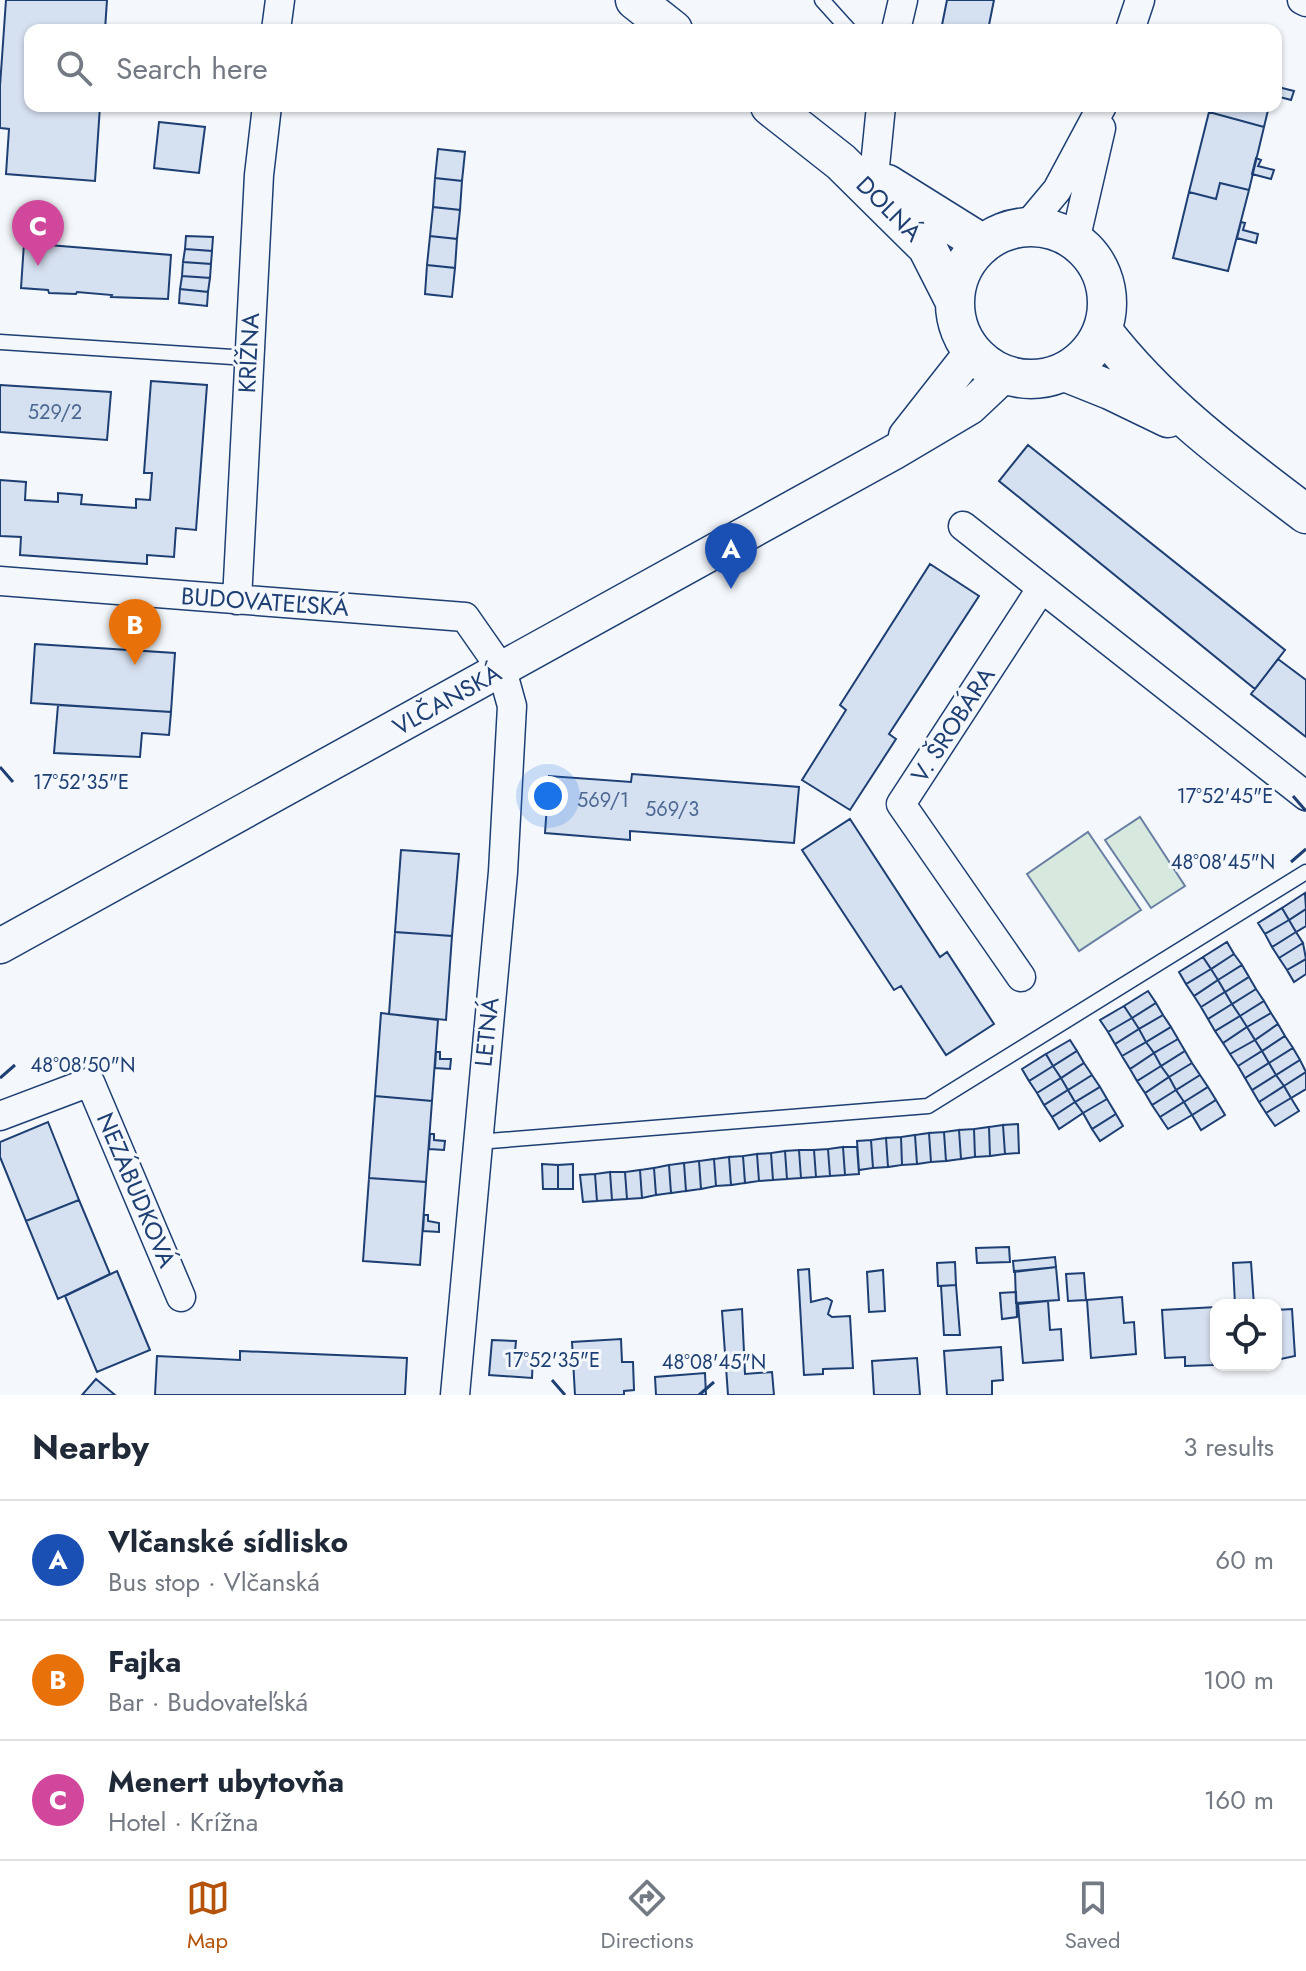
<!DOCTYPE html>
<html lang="en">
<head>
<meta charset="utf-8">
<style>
	:root { --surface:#fff; --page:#f6f6f7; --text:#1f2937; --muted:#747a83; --line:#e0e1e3; --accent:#b45309 }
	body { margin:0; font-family:Jost,sans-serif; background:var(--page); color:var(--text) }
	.controls { position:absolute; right:24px; bottom:24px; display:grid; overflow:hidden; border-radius:16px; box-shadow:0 2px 6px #0004 }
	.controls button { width:72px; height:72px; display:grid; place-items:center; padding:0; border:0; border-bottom:2px solid var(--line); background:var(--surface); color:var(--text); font:40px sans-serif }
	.you { position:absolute; left:548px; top:796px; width:28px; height:28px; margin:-20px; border:6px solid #fff; border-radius:50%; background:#1a73e8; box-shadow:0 0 0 12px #1a73e833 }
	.badge { display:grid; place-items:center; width:52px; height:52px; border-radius:50%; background:var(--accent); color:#fff; font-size:26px; font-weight:700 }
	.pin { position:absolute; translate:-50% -66px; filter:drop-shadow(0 2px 4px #0008) }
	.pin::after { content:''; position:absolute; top:42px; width:28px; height:24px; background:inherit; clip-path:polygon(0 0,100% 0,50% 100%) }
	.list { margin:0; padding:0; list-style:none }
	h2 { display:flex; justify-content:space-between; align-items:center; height:104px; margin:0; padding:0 32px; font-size:34px }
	h2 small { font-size:26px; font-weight:400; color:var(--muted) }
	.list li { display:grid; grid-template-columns:52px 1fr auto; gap:24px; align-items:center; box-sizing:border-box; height:120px; padding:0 32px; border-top:2px solid var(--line) }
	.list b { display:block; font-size:30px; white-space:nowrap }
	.list p { margin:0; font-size:26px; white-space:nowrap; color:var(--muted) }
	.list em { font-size:26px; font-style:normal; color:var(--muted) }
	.icon { flex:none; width:44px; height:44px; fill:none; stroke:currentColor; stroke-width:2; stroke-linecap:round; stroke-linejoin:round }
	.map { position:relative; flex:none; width:1306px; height:1395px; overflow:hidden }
	.search { position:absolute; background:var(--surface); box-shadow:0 2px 6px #0004; left:24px; right:24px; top:24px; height:88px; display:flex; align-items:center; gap:20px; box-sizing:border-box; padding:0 28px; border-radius:16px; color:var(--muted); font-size:30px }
	.sheet { height:464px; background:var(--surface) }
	nav { display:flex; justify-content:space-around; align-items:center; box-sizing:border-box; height:112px; border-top:2px solid var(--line); background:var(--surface); font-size:22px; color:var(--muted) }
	nav a { display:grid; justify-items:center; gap:4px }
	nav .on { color:var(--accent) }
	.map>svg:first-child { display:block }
</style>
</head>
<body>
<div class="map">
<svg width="1306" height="1395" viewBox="0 0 1306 1395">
	<rect width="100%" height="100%" fill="#f4f7fb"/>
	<path fill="#d7e8df" stroke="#687fa3" stroke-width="2" d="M1140,817l45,69 -34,22 -46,-68z
		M1088,832l53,78 -62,41 -52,-77z"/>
	<path fill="#d5e0f0" stroke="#1d3f73" stroke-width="2" d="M6,0h101l-2,30h-75v76h70l-5,75 -89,-7 3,-45 -9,-1v-42z
		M947,0h47l-6,30h-47z
		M1276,79l4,1 -2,7 16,4 -3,9 -15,-4z
		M1210,106h59l-5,21 -55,-15z
		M1209,112l55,15 -15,63 -29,-7 -4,16 -27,-7z
		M159,122l46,5 -6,46 -45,-5z
		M438,149l27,3 -3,29 -27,-3z
		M1256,158l5,2 -3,6 16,4 -3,9 -19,-5z
		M435,178l27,3 -2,29 -27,-3z
		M1220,183l29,7 -21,81 -55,-13 16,-66 27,7z
		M433,207l27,3 -3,29 -27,-3z
		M1241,222l4,1 -2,7 15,4 -2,9 -19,-5z
		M186,236l27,1 -1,14 -27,-2z
		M430,236l27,3 -2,29 -28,-3z
		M24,243l147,12 -3,44 -57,-2 1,-2 -35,-3 -1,2 -27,-1 -1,-3 -27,-2z
		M185,249l27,2 -1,13 -28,-2z
		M183,262l28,2 -1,14 -28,-2z
		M427,265l28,3 -3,29 -27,-3z
		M182,276l28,2 -2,14 -28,-3z
		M180,289l28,3 -1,14 -28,-3z
		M151,381l56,4 -11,145 -20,-2 -2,29 -27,-2v9l-127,-9 1,-18 -21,-1v-56l26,2 -1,18 33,2v-9l24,2 -1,9 55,4v-9l14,1 2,-27h-8z
		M0,385l111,7 -4,48 -107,-8z
		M1028,445l257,205 -30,39 -256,-208z
		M930,564l49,32 -90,138 7,5 -46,71 -48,-30 44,-70 -6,-5z
		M35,644l140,9 -4,59 -140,-9z
		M1278,659l28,21v57l-55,-43z
		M58,705l113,7 -2,23 -27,-2 -2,24 -86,-4z
		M632,774l167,13 -5,56 -164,-12v9l-85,-7 4,-57 82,6z
		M850,819l90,138 7,-5 47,72 -48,31 -45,-69 -7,4 -92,-140z
		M401,850l58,4 -7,82 -57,-4z
		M1305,893l1,16 -17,11 -7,-12z
		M1282,908l7,12 -24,14 -7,-11z
		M1306,909v17l-10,6 -7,-12z
		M1289,920l7,12 -24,15 -7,-13z
		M395,932l57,4 -6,84 -57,-6z
		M1296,932l7,11 -24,15 -7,-11z
		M1227,942l7,12 -23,15 -8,-12z
		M1303,943l3,16 -19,11 -8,-12z
		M1234,954l8,11 -24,15 -7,-11z
		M1203,957l8,12 -25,15 -7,-12z
		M1306,959v15l-12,8 -7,-12z
		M1242,965l7,12 -24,15 -7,-12z
		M1211,969l7,11 -24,16 -8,-12z
		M1249,977l7,12 -24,15 -7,-12z
		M1218,980l7,12 -24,15 -7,-11z
		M1256,989l8,12 -24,15 -8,-12z
		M1148,991l8,12 -24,15 -8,-12z
		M1225,992l7,12 -24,15 -7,-12z
		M1264,1001l7,12 -24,14 -7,-11z
		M1156,1003l7,12 -24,14 -7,-11z
		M1232,1004l8,12 -25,15 -7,-12z
		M1124,1006l8,12 -24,14 -8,-12z
		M381,1013l57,7 -6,81 -57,-5z
		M1271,1013l7,11 -23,16 -8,-13z
		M1163,1015l8,12 -25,15 -7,-13z
		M1240,1016l7,11 -24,16 -8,-12z
		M1132,1018l7,11 -24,15 -7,-12z
		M1278,1024l7,12 -23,15 -7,-11z
		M1171,1027l7,12 -24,14 -8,-11z
		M1247,1027l8,13 -25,14 -7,-11z
		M1139,1029l7,13 -24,14 -7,-12z
		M1285,1036l8,12 -24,15 -7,-12z
		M1178,1039l7,12 -24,15 -7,-13z
		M1070,1040l7,11 -24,15 -7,-12z
		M1255,1040l7,11 -24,15 -8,-12z
		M1146,1042l8,11 -24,16 -8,-13z
		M1293,1048l7,12 -24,15 -7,-12z
		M1077,1051l7,12 -23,15 -8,-12z
		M1185,1051l7,12 -23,14 -8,-11z
		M1262,1051l7,12 -24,15 -7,-12z
		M436,1052h4v7h11l-1,10 -15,-1z
		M1154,1053l7,13 -24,15 -7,-12z
		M1046,1054l7,12 -24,15 -7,-12z
		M1300,1060l6,12 -22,14 -8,-11z
		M1084,1063l8,12 -24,15 -7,-12z
		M1192,1063l8,12 -24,15 -7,-13z
		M1269,1063l7,12 -24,15 -7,-12z
		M1053,1066l8,12 -24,15 -8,-12z
		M1161,1066l8,11 -24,16 -8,-12z
		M1306,1072v17l-15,9 -7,-12z
		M1092,1075l8,12 -25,15 -7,-12z
		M1200,1075l8,12 -24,15 -8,-12z
		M1276,1075l8,11 -25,16 -7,-12z
		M1169,1077l7,13 -24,15 -7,-12z
		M1061,1078l7,12 -24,15 -7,-12z
		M1284,1086l7,12 -25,15 -7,-11z
		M1100,1087l7,12 -24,14 -8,-11z
		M1208,1087l8,13 -24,15 -8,-13z
		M1068,1090l7,12 -23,15 -8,-12z
		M1176,1090l8,12 -24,15 -8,-12z
		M375,1096l57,5 -6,81 -57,-4z
		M1291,1098l8,13 -24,15 -9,-13z
		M1107,1099l9,15 -24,15 -9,-16z
		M1216,1100l9,15 -24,15 -9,-15z
		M1075,1102l8,11 -24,16 -7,-12z
		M1184,1102l8,13 -24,14 -8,-12z
		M1116,1114l7,12 -23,15 -8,-12z
		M48,1122l31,78 -53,21 -26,-64v-15z
		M1018,1124l1,29 -14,1 -2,-29z
		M1003,1125l2,29 -15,2 -1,-29z
		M989,1127l1,29 -15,1 -1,-28z
		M974,1129l1,28 -14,2 -2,-29z
		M959,1130l2,29 -15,2 -2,-29z
		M944,1132l2,29 -15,1 -2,-29z
		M929,1133l2,29 -14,2 -2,-29z
		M430,1134h4v6l11,1 -1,9 -15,-1z
		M915,1135l2,29 -15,1 -1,-28z
		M901,1137l1,28 -14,2 -2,-29z
		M886,1138l2,29 -15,1 -2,-28z
		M871,1140l2,28 -14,2 -2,-29z
		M843,1147l2,28 -15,1 -2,-27z
		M843,1147h14l2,27 -14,1z
		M828,1149l2,27 -14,1 -2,-27z
		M799,1150h15l2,27 -15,1z
		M799,1150l2,28 -14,1 -2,-28z
		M785,1151l2,28 -14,1 -2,-27z
		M771,1153l2,27 -14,1 -2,-27z
		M757,1154l2,27 -14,2 -2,-27z
		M743,1156l2,27 -14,2 -2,-28z
		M729,1157l2,28 -15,1 -2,-27z
		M714,1159l2,27 -15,3 -2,-28z
		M699,1161l2,28 -15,2 -2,-28z
		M684,1163l2,28 -15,2 -2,-28z
		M542,1164l16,1v24h-15z
		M573,1164v25h-15v-24z
		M669,1165l2,28 -15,2 -2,-27z
		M654,1168l2,27 -14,3 -2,-28z
		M640,1170l2,28 -15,1 -2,-27z
		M610,1172h15l2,27 -15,1z
		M610,1172l2,28 -15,1 -2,-27z
		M595,1174l2,27 -14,1 -3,-27z
		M369,1178l57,4 -6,83 -57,-4z
		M79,1200l31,74 -52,25 -32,-78z
		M424,1215h4v6l11,2v9l-16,-1z
		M1009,1247l1,15 -33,1 -1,-15z
		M1055,1257l1,10 -42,5 -1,-11z
		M955,1262l1,23 -18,1 -1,-23z
		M1251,1262l3,43h-19l-2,-42z
		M1056,1267l3,33 -43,3 -1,-32z
		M809,1269l2,33 16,-4 5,3 -4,13 4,3 18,-1 3,52 -30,1v5l-19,1 -6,-105z
		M883,1270l2,41 -16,1 -2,-40z
		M117,1271l33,79 -53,22 -32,-76z
		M1084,1273l2,27 -18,1 -2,-27z
		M956,1285l4,50h-16l-3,-49z
		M1016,1292l1,25 -15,2 -2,-26z
		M1122,1297l2,26 10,-1 2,32 -45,4 -4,-58z
		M1048,1301l2,29 11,-1 2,31 -40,3 -5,-59z
		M1216,1307v43h-4l1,15 -28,1v-9l-20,1 -3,-48z
		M742,1309l3,65 27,-2 2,23h-46l-6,-84z
		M1292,1309l3,47 -19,4v-50z
		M621,1339l1,23h11l1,28 -10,1v4h-49l-3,-53z
		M492,1340l24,1 -1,11 18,1 -1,25 -43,-3z
		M1001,1347l2,33 -11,1v14h-45l-3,-44z
		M240,1351l167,7 -2,37h-250l2,-39 83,4z
		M917,1358l3,37h-46l-2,-34z
		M705,1373l1,22h-50l-1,-18z
		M96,1379l19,16h-33z"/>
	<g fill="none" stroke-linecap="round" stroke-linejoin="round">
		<g stroke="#1d3f73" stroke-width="17">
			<path id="service" d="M822,0l27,30
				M0,342l248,16
				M477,1142l451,-36 378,-234"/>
		</g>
		<g stroke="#1d3f73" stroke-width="31">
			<path id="minor" d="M1302,0l4,2
				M276,30l4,-30
				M896,30l7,-30
				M1130,30l10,-30
				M874,176l7,-70
				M1026,227l31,-37 45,-84
				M1075,241l26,-113
				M963,526l343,270
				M0,581l465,36 37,53 10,36 -9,166 -48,523
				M237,600l22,-425 8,-69
				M1021,977l-120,-173 140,-215
				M0,1116l90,-34 91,215"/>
		</g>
		<g stroke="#1d3f73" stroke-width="37">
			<path id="tertiary" d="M906,436l66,-84
				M0,946l894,-494 76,-45 34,-32"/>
		</g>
		<g stroke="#1d3f73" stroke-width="41">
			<path id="secondary" d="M635,0l38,30
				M770,106l71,56 86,85 28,55
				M887,184l96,60
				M955 303a76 76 0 1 1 152 0a76 76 0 1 1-152 0Z
				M1103,331c57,74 129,127 203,183
				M1065,372l45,18 58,28"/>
		</g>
		<use href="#service" stroke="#f4f7fb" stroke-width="14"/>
		<use href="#minor" stroke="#f4f7fb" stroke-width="28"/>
		<use href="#tertiary" stroke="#f4f7fb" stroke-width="34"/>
		<use href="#secondary" stroke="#f4f7fb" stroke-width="38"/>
	</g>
	<path fill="none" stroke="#1d3f73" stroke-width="3" d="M0,767l13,15M1293,796l13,15M1291,862l15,-13M0,1078l15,-13M552,1380l13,15M699,1395l15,-13"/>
	<g text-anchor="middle" stroke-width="6" stroke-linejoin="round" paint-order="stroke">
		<g font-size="20" fill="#4b6792">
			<text x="55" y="419">529/2</text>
			<text x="603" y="807">569/1</text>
			<text x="672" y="816">569/3</text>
		</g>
		<g font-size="24" fill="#1d3f73" stroke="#f4f7fb">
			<text transform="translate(889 209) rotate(45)" y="8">DOLNÁ</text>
			<text transform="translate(249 353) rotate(-87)" y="8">KRÍŽNA</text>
			<text transform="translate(265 602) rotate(4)" y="8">BUDOVATEĽSKÁ</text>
			<text transform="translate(447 700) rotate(-29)" y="8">VLČANSKÁ</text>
			<text transform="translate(953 725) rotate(-57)" y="8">V. ŠROBÁRA</text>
			<text transform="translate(487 1032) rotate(-84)" y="8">LETNÁ</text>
			<text transform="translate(136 1190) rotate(67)" y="8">NEZÁBUDKOVÁ</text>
		</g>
	</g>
	<g font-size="20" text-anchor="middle" fill="#1d3f73" stroke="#f4f7fb" stroke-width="6" stroke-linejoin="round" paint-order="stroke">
		<text x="81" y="789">17°52'35"E</text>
		<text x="1225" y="803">17°52'45"E</text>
		<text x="1223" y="869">48°08'45"N</text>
		<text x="83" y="1072">48°08'50"N</text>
		<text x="552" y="1367">17°52'35"E</text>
		<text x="714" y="1369">48°08'45"N</text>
	</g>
</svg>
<div class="controls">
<button><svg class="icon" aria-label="locate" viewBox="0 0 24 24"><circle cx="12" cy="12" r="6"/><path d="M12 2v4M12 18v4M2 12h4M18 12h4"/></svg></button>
</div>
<div class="you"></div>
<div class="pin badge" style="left:731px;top:589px;background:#1a4fb4">A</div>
<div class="pin badge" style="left:135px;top:665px;background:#e8710a">B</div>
<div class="pin badge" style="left:38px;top:266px;background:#d1479c">C</div>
<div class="search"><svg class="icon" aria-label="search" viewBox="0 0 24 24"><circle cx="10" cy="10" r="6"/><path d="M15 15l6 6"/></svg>Search here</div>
</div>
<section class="sheet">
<h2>Nearby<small>3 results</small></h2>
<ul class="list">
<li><span class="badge" style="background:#1a4fb4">A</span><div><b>Vlčanské sídlisko</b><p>Bus stop · Vlčanská</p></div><em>60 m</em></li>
<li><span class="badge" style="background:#e8710a">B</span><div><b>Fajka</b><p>Bar · Budovateľská</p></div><em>100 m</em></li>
<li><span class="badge" style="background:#d1479c">C</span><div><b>Menert ubytovňa</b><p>Hotel · Krížna</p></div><em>160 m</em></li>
</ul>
</section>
<nav>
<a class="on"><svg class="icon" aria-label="map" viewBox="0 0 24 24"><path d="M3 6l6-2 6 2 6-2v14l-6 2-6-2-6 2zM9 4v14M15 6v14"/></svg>Map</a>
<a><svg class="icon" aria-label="directions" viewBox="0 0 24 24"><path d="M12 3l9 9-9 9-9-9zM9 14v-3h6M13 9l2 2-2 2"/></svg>Directions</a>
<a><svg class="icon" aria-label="saved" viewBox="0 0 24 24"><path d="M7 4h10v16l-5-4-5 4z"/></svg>Saved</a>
</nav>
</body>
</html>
